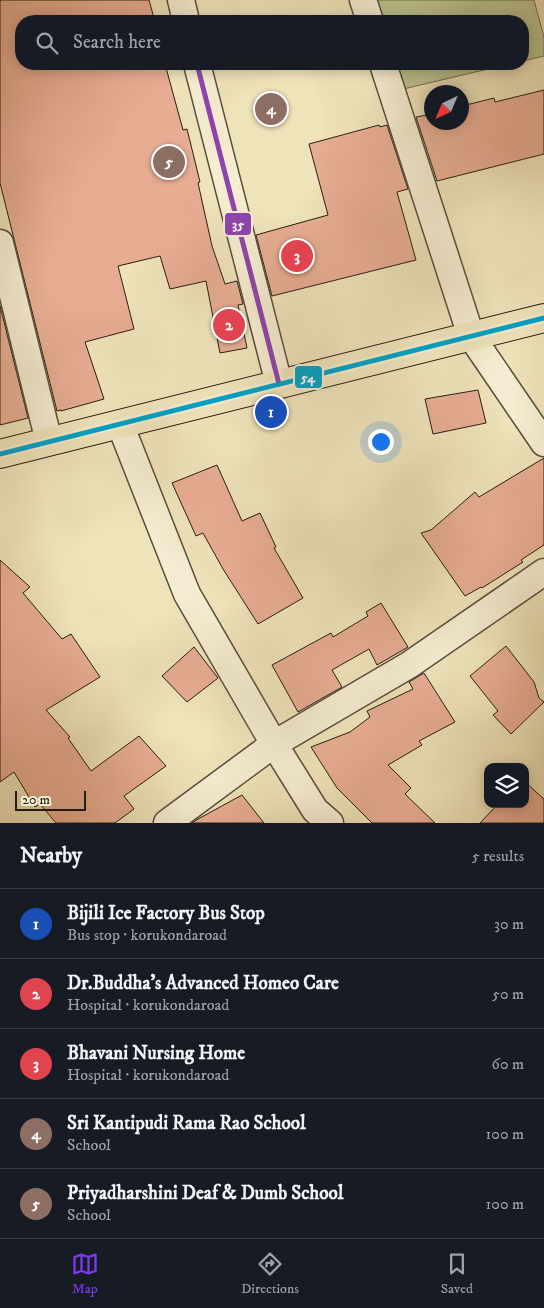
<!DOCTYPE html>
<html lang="en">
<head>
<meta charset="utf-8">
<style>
	:root { --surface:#171b24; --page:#20242c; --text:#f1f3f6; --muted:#9ea1a6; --line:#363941; --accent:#7c3aed }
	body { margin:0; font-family:"IM FELL DW Pica",serif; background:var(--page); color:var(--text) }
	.controls { position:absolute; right:15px; bottom:15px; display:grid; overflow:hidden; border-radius:10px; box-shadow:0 2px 12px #0003 }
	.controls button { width:45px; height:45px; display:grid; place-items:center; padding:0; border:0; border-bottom:1px solid var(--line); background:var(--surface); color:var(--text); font:25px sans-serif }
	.compass { position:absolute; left:424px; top:85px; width:45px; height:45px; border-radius:50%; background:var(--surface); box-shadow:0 2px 12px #0003; rotate:224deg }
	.scale { position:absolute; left:15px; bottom:12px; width:71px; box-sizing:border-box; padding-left:5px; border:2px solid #261d12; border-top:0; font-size:14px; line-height:18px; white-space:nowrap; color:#261d12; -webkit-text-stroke:4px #f5edd2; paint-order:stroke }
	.you { position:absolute; left:380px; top:441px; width:18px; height:18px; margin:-12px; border:4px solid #fff; border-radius:50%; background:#1a73e8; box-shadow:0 0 0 8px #1a73e833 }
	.badge { display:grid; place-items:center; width:32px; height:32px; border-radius:50%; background:var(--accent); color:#fff; font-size:16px; font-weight:700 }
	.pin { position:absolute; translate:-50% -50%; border:2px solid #fff; box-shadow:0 1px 5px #0006 }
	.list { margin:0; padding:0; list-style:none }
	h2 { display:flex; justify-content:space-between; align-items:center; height:65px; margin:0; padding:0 20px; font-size:21px }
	h2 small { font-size:16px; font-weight:400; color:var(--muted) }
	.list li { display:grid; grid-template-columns:32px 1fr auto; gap:15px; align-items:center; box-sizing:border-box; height:70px; padding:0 20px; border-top:1px solid var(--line) }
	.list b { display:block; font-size:19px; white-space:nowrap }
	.list p { margin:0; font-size:16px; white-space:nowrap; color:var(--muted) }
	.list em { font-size:16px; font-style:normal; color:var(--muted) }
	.icon { flex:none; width:28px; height:28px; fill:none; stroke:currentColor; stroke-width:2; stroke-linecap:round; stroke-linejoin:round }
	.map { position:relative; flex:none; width:544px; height:823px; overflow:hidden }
	.search { position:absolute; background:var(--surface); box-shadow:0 2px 12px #0003; left:15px; right:15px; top:15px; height:55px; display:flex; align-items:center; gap:12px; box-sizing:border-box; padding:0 18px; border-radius:20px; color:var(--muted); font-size:19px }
	.sheet { height:415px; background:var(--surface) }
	nav { display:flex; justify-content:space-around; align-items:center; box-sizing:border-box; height:70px; border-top:1px solid var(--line); background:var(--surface); font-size:14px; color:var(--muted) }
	nav a { display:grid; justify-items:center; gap:2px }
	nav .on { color:var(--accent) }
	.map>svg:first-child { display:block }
</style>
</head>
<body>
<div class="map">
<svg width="544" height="823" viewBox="0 0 544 823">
	<rect width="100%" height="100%" fill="#efe3ba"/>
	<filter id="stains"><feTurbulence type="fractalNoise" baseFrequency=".004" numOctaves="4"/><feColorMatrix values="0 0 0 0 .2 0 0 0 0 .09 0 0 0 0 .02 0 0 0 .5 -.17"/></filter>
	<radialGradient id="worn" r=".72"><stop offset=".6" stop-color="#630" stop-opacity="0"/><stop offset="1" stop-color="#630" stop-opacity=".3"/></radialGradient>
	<path fill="#bac38f" stroke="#707050" d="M369,0h165l10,37v19l-21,5v-40h-148z
		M388,64h121l-114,27z"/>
	<path fill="#e7ad93" stroke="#261d12" d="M0,0h149l5,18 -13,3h-120v43h144l18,66 4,-1 13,53 -2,1 14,63 13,38 12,-3 6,23 -5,1 9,43 -27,5 -14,-72 -36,8 -10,-33 -42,10 16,63 -49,13 19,57 -43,12v-1l-4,1 -57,-228z
		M544,90v64l-107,27 -21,-64 16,-3v8h30v-16l32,-8 1,4z
		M379,125l1,2 7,-2 21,64 -11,3 19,68 -144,36 -16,-61 72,-20 -19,-71z
		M0,306l28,112 -28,7z
		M478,390l8,33 -53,11 -8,-35z
		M544,458v87l-23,15 2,2 -41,26 -1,-1 -16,9 -44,-63 10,-3 44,-38 4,5z
		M217,465l25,56 18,-8 16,34 -2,1 29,50 -45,26 -35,-55 -20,-36 -7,3 -24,-53z
		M0,560l30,27 -7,6 39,46 9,-5 29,43 -54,33 24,27 -2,1 23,33 48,-35 27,30 -42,30 10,13 -19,14h-59l-16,-19 -5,3 -21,-35 -14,10z
		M381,603l27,44 -31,18 -8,-16 -37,21 10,17 -44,25 -26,-47 59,-32 2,4 35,-21 -2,-4z
		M506,646l28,36 5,16 5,4 -33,32 -18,-19 5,-4 -28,-35z
		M194,647l24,31 -31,24 -25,-26z
		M424,673l31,49 -36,19 3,4 -34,20 23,23 -6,6 30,29h-63l-35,-35 -26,-41 39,-15 20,-15 -3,-6 46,-22 -4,-7z
		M525,782l19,17v24h-64l18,-19h27z
		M242,795l22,28h-72l6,-4z"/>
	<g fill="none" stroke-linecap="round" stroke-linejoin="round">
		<g stroke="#584e3c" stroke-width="29">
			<path id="street" d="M181,0l5,21
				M363,0l7,21
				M197,64l82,320
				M383,64l88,272 73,107
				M0,243l49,199
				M120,424l67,170 87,150 41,66 15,13
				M167,823l107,-79 135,-79 135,-93"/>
		</g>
		<g stroke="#261d12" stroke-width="30">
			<path id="primary" d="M0,454l544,-136"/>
		</g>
		<use href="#street" stroke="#f5edd2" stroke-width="26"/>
		<use href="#primary" stroke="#efe3ba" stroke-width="28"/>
		<g stroke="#f5edd2" stroke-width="9">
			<path id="bus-1" d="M197,64l82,320"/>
		</g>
		<g stroke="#f5edd2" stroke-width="9">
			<path id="bus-2" d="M0,454l544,-136"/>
		</g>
		<use href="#bus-1" stroke="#8e44ad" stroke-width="5"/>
		<use href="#bus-2" stroke="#02a2c5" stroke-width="5"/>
	</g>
	<g stroke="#f5edd2" stroke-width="2">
		<rect x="224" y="212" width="28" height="24" rx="5" fill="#8e44ad"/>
		<rect x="294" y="365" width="29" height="24" rx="5" fill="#02a2c5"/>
	</g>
	<g font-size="14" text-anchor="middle" font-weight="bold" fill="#fff">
		<text x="238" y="229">35</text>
		<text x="308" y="382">54</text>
	</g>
	<rect width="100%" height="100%" filter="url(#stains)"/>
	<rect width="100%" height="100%" fill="url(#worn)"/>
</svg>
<div class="controls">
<button><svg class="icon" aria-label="layers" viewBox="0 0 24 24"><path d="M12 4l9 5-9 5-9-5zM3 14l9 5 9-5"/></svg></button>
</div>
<svg class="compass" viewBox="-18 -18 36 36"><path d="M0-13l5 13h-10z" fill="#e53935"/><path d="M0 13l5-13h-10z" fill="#9ea1a6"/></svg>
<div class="scale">20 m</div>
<div class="you"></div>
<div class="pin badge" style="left:271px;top:412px;background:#1a4fb4">1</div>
<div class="pin badge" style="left:229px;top:325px;background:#e0444e">2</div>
<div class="pin badge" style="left:297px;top:256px;background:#e0444e">3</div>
<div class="pin badge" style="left:271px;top:109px;background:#8d6e63">4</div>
<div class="pin badge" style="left:169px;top:162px;background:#8d6e63">5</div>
<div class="search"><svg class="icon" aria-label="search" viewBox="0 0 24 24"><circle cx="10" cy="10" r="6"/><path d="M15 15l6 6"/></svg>Search here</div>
</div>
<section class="sheet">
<h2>Nearby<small>5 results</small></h2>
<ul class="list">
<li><span class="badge" style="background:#1a4fb4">1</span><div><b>Bijili Ice Factory Bus Stop</b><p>Bus stop · korukondaroad</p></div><em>30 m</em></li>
<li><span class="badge" style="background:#e0444e">2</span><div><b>Dr.Buddha's Advanced Homeo Care</b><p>Hospital · korukondaroad</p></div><em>50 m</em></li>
<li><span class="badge" style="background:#e0444e">3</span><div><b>Bhavani Nursing Home</b><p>Hospital · korukondaroad</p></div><em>60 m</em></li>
<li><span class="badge" style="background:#8d6e63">4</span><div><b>Sri Kantipudi Rama Rao School</b><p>School</p></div><em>100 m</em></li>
<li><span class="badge" style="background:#8d6e63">5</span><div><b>Priyadharshini Deaf &amp; Dumb School</b><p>School</p></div><em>100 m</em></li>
</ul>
</section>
<nav>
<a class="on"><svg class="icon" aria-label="map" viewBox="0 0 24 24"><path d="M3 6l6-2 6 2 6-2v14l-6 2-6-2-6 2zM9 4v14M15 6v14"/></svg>Map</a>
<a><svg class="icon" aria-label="directions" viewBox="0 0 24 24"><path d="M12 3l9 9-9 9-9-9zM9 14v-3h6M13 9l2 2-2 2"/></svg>Directions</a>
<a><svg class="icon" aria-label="saved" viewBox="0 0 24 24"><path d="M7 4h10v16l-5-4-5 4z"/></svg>Saved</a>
</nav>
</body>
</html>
